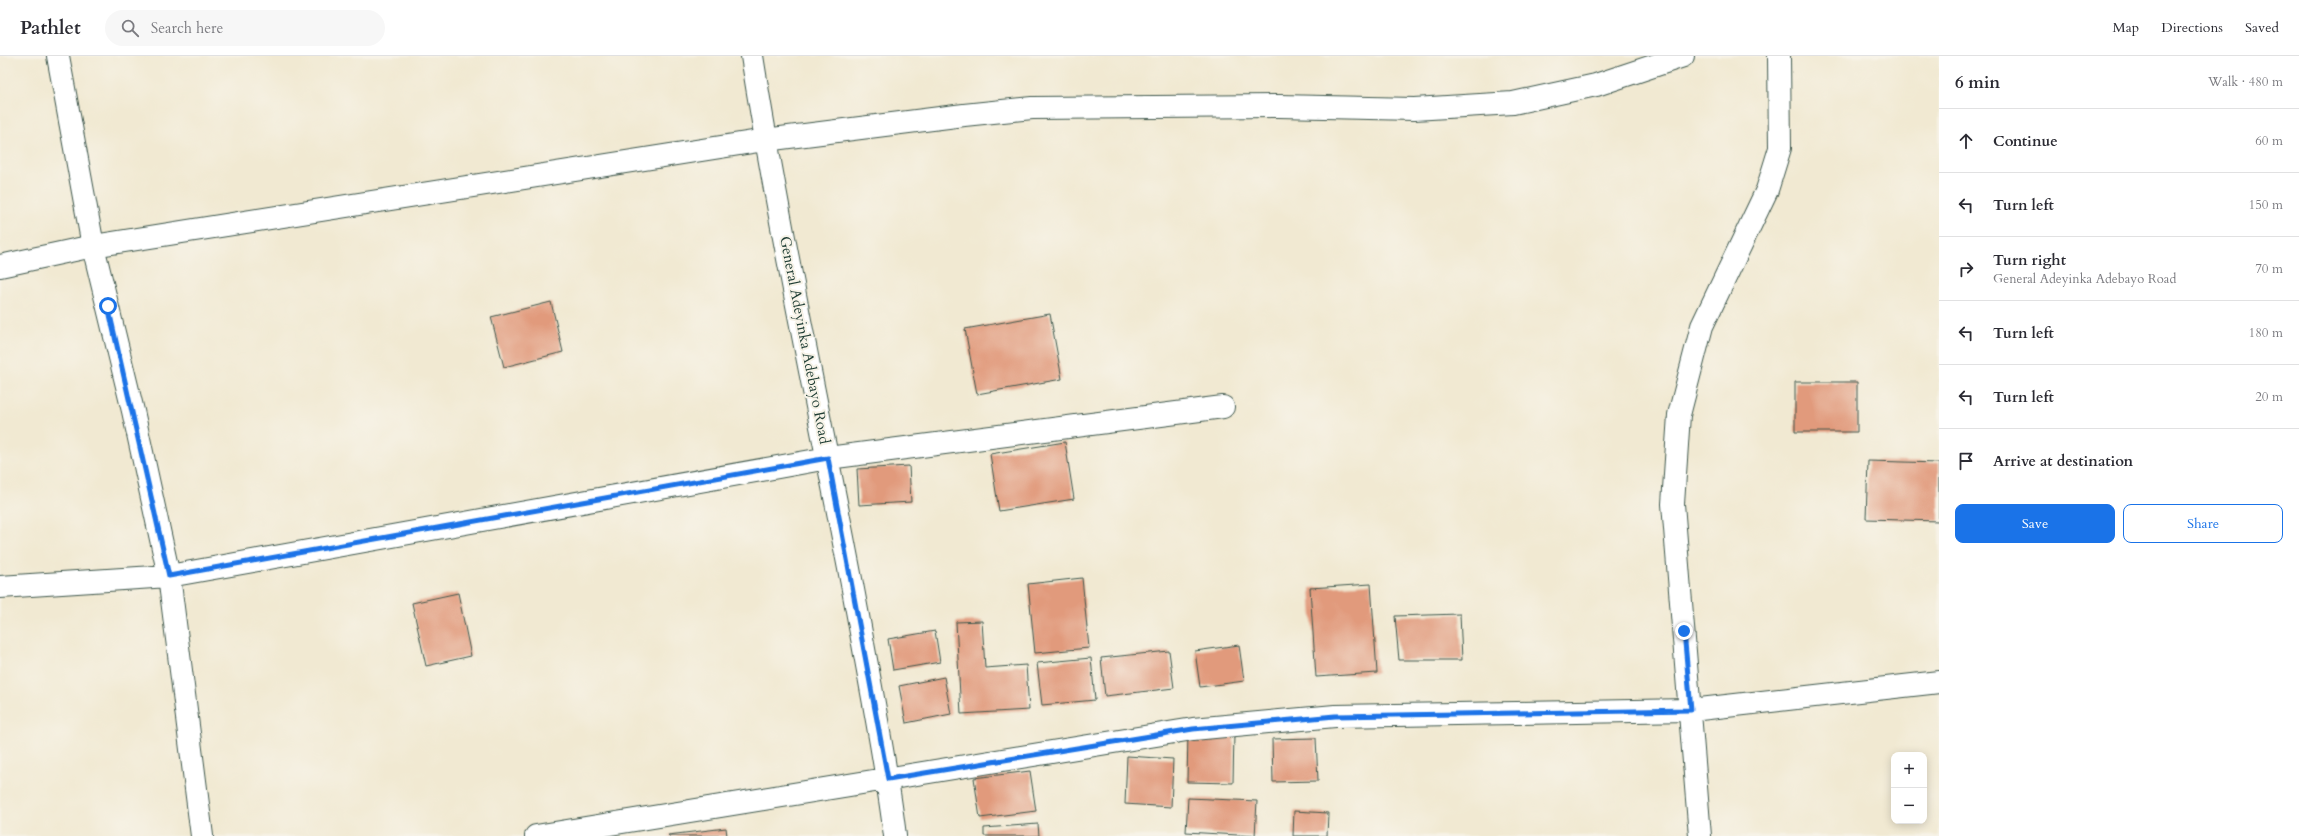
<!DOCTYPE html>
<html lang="en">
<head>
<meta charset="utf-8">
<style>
	:root { --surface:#fff; --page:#f7f7f7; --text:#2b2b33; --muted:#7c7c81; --line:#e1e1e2; --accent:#1a73e8 }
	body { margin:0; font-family:Cardo,serif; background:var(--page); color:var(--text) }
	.controls { position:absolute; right:12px; bottom:12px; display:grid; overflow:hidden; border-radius:8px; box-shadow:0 2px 10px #0003 }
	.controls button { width:36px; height:36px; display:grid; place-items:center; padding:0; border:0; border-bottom:1px solid var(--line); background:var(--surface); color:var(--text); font:20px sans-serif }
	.stop { position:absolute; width:12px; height:12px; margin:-9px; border:3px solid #1a73e8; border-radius:50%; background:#fff }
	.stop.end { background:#1a73e8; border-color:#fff; box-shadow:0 1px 4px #0008 }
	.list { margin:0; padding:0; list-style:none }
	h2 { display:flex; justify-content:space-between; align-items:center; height:52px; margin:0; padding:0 16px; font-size:17px }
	h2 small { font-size:13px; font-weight:400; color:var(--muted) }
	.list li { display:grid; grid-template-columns:26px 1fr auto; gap:12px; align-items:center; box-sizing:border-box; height:64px; padding:0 16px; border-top:1px solid var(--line) }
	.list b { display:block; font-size:15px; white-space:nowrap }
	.list p { margin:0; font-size:13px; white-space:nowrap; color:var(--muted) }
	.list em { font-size:13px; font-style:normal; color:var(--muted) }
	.actions { display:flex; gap:8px; padding:12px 16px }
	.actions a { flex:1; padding:9px 0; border:1px solid var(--accent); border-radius:8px; text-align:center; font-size:14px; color:var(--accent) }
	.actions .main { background:var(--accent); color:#fff }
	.icon { flex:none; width:22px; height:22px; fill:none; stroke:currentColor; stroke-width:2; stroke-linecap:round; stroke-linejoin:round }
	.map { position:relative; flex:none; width:1939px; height:780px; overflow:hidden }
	header { display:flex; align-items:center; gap:24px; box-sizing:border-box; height:56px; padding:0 20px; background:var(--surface); border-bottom:1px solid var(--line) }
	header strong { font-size:19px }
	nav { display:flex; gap:22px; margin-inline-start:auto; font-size:14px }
	.search { width:280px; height:36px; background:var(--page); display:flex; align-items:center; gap:10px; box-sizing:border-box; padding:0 14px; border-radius:22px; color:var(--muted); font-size:15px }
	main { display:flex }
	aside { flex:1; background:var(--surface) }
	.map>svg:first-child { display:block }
</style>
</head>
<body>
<header>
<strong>Pathlet</strong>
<div class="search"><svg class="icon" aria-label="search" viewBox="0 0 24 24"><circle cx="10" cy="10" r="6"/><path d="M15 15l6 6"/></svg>Search here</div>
<nav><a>Map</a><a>Directions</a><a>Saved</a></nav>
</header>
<main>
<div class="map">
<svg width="1939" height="780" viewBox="0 0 1939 780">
	<rect width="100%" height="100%" fill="#f7f3e8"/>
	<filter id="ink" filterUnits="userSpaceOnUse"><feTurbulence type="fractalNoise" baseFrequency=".025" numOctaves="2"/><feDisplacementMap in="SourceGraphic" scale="8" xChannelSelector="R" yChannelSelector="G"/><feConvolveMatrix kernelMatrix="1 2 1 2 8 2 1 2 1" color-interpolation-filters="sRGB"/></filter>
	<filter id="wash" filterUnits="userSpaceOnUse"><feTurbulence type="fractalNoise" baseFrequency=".012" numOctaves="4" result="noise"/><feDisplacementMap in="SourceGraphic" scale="16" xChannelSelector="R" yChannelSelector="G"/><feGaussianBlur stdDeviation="0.9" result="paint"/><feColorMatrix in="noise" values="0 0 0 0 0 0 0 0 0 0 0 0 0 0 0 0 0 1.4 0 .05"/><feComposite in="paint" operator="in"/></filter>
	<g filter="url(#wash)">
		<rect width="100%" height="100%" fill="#f1e9d2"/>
		<g id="blocks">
			<path fill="#e19a7b" d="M551,246l12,50 -59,15 -13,-50z
				M1050,258l12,65 -85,15 -12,-65z
				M1795,326h62v50h-62z
				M1065,386l9,57 -75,12 -9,-57z
				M1868,405l71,2v58l-73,-2z
				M909,410l2,36 -52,3 -2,-36z
				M1082,522l7,70 -54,5 -7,-69z
				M1371,528l6,89 -61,4 -6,-89z
				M458,537l13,63 -45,10 -14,-63z
				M1460,558l2,46h-63l-4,-44z
				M982,565l3,47 41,-3 3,45 -68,4 -5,-92z
				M935,575l5,31 -47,8 -5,-31z
				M1239,589l5,36 -44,6 -5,-36z
				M1169,595l5,37 -69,8 -4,-38z
				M1091,602l4,42 -53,5 -5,-42z
				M944,621l7,37 -45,9 -7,-37z
				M1188,677l46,1 -1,49 -46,-1z
				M1316,682l2,43 -45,1 -1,-43z
				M1127,700l46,3 -2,48 -46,-3z
				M1030,715l6,40 -56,7 -6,-40z
				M1188,742l69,3 -2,35 -69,-4z
				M1294,755l34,2 -1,23h-34z
				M1038,768l1,12h-55v-8z
				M726,772l1,8h-58l-1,-1z"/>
		</g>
	</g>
	<g filter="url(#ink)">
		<use href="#blocks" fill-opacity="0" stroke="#3e574c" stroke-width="1"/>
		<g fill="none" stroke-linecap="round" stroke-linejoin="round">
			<g stroke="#3e574c" stroke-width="24">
				<path id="minor" d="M58,0l35,190 40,165 36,165 33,260
					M752,0c30,188 71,373 106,560 13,73 28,146 37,220
					M0,210l93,-20 672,-106 199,-25 68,-7 247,-2 135,3 99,-6 83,-18 87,-29
					M0,531l169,-11 659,-118 395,-51
					M536,780l657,-107 142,-13 356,-6 248,-28
					M1700,780l-27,-332 6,-89 23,-89 65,-136 13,-42 -1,-92"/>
			</g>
			<use href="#minor" stroke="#fff" stroke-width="22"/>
		</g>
	</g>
	<g fill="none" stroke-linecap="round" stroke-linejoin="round" filter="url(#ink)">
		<path stroke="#1a73e8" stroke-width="5" d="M108,250l61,270 659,-118 60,321 305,-50 142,-13 356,-6 -7,-79"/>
	</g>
	<g text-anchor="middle" stroke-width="4" stroke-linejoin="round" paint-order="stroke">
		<g font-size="15" fill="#1f3d34" stroke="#f7f3e8">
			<text transform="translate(805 284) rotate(79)" y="5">General Adeyinka Adebayo Road</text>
		</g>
	</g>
</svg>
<div class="controls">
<button>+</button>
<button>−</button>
</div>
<div class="stop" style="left:108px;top:250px"></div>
<div class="stop end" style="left:1684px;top:575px"></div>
</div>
<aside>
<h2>6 min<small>Walk · 480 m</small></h2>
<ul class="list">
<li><svg class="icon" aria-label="ahead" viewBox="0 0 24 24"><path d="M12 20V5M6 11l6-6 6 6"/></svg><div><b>Continue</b></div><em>60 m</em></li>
<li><svg class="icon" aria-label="left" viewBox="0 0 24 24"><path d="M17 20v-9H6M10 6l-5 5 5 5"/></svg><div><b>Turn left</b></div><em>150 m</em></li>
<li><svg class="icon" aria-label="right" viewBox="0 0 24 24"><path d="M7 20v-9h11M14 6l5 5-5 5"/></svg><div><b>Turn right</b><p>General Adeyinka Adebayo Road</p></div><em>70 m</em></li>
<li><svg class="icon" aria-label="left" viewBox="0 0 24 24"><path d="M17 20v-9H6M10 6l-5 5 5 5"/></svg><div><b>Turn left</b></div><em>180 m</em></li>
<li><svg class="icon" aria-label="left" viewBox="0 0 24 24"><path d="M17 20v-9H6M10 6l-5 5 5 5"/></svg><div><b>Turn left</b></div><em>20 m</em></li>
<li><svg class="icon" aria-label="arrive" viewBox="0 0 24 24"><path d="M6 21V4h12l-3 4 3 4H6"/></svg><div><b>Arrive at destination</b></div></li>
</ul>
<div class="actions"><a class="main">Save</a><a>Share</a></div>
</aside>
</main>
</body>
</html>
